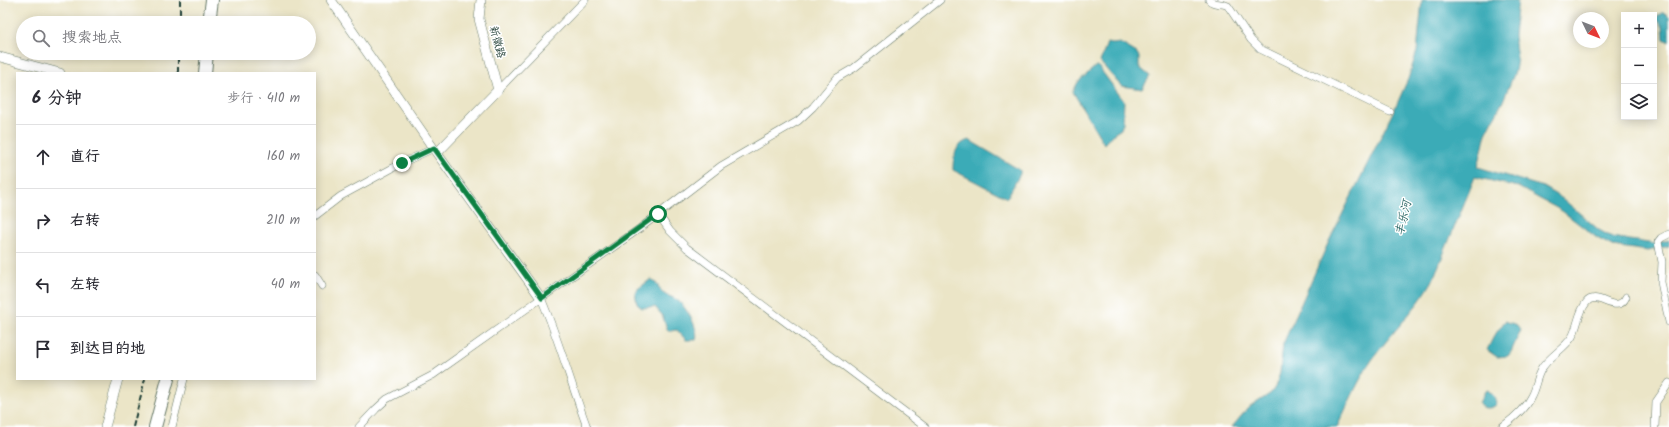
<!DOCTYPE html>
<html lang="zh">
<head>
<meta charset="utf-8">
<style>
	:root { --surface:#fff; --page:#f7f7f7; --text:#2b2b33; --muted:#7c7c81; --line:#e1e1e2 }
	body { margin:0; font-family:Kalam,"LXGW WenKai TC",sans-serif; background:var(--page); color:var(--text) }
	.controls { position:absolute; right:12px; top:12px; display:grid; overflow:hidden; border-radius:0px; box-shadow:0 2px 10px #0003 }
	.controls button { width:36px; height:36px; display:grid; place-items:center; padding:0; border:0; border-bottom:1px solid var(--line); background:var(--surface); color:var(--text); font:20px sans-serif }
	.compass { position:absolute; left:1573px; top:12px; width:36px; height:36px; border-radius:50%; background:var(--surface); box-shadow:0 2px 10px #0003; rotate:133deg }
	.stop { position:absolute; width:12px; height:12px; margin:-9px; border:3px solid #0b8043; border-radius:50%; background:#fff }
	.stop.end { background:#0b8043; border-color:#fff; box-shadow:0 1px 4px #0008 }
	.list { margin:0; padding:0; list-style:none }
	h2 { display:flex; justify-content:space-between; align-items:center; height:52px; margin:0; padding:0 16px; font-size:17px }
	h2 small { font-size:13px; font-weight:400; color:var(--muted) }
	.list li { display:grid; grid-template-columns:26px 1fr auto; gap:12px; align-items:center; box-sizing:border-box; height:64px; padding:0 16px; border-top:1px solid var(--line) }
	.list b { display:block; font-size:15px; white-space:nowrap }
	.list em { font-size:13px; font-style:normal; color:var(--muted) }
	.icon { flex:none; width:22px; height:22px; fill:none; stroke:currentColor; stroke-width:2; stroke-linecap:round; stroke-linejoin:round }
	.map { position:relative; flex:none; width:1669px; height:427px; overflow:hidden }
	.search { position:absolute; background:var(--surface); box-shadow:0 2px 10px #0003; left:16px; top:16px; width:300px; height:44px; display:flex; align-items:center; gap:10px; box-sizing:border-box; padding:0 14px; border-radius:22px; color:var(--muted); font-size:15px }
	.panel { position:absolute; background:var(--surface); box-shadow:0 2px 10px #0003; left:16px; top:72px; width:300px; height:308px; border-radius:0px }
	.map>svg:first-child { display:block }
</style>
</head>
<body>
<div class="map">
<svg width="1669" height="427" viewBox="0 0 1669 427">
	<rect width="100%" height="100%" fill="#fff"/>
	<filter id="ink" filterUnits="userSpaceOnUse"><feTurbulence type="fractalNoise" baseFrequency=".025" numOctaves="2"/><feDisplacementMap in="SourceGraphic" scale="8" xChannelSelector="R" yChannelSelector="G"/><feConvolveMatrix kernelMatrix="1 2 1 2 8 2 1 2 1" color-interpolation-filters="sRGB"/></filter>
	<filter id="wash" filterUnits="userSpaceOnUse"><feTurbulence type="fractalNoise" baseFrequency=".012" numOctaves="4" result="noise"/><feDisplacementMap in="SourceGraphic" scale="16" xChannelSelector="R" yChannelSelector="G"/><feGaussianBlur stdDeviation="0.9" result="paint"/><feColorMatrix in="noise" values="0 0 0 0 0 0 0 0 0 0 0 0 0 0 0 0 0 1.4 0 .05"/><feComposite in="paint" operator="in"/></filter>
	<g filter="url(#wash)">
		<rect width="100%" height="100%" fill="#ebe5c7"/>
		<path fill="#3aabb7" stroke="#2c7476" d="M1422,0h96l-4,36 3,22 -2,14 -12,29 -17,33 -8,33 65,20 20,12 36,31 13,7 42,7 15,-4v6l-21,5 -36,-5 -15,-8 -35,-27 -44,-24 -43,-10 -43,105c-16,28 -41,51 -60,78 -14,20 -24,45 -35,67h-105l15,-18 24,-16 4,-6 5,-14 3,-29 46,-103 67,-135 12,-27 9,-28z
			M1663,12l6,4v26l-5,-3 -1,-12 -7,-9z
			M1107,43l5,1 8,-1 17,10 2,4v10l11,9 -8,13 -21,-3 -21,-24z
			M1096,66h2l26,35 -1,22 -2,6 -9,6 -8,9 -31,-52 5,-10z
			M969,140l51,30v4l-13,24 -54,-28c0,-13 2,-26 16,-30z
			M651,279c6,3 8,10 12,14 4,3 10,4 14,7 9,6 23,30 19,40h-10l-9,-10 -9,1 -6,-16 -7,-8 -13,1 -5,-4 -2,-13z
			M1505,321l12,4 4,5 -10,22 -3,4 -11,1 -10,-7 7,-14z
			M1488,390l7,7 2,7c-5,5 -15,6 -18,-1l6,-12z"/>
	</g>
	<g filter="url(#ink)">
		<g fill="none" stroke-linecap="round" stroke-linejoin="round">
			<g stroke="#667867" stroke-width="8">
				<path id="minor" d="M1209,0c6,6 12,2 19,6l23,34 9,9 130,63
					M498,90l87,-90
					M658,214l12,17 17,17 238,179
					M315,216l26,-20 61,-33 32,-15
					M1669,234l-8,4 -3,4 4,20 -1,20 8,40
					M315,275l7,11
					M541,298c18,42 30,86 46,129
					M172,427l12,-48
					M359,427l17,-18 11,-10 46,-24 206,-146 82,-63 77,-45 15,-14 24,-29 17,-10 86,-68
					M1502,427c11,-8 23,-18 29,-31 5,-9 5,-19 11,-28 8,-12 22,-19 30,-31 6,-11 6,-24 14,-34 10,-15 31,14 40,-6
					M1655,427l1,-25 13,-19"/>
			</g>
			<g stroke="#667867" stroke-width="10">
				<path id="tertiary" d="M331,0l105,152 105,146
					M0,57l60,16
					M437,153l61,-63 -19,-71 2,-19
					M105,427l13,-48"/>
			</g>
			<g stroke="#667867" stroke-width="14">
				<path id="trunk" d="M209,23l3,-23
					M205,73l2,-20
					M155,427l13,-48"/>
			</g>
			<use href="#minor" stroke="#fff" stroke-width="7"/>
			<use href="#tertiary" stroke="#fff" stroke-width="9"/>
			<use href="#trunk" stroke="#fff" stroke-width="12"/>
			<path stroke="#1f3d34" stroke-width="2" stroke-dasharray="6 3" stroke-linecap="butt" d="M180,23v-23
				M178,73v-20
				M133,427l12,-48"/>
		</g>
	</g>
	<g fill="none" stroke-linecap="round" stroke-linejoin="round" filter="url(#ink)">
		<path stroke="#0b8043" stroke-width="5" d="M402,163l32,-15 108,150 116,-84"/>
	</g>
	<g text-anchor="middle" stroke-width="3" stroke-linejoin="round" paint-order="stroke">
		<g font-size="11" fill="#1f3d34" stroke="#fff">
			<text transform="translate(498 42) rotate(75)" y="4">新徽路</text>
		</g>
		<g font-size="12" font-style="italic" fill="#286462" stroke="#fff">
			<text transform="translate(1403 218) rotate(-77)" y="4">丰乐河</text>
		</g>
	</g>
</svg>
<div class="controls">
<button>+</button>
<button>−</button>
<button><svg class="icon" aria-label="layers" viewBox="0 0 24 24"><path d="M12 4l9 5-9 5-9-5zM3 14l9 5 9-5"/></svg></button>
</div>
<svg class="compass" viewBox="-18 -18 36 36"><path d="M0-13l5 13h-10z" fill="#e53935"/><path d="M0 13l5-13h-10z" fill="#7c7c81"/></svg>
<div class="stop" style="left:658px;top:214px"></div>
<div class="stop end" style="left:402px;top:163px"></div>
<div class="search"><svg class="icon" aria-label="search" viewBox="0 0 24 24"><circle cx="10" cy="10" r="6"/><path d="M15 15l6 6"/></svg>搜索地点</div>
<section class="panel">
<h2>6 分钟<small>步行 · 410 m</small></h2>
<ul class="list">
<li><svg class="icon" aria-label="ahead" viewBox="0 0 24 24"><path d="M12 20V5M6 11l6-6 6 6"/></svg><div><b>直行</b></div><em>160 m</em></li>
<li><svg class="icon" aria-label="right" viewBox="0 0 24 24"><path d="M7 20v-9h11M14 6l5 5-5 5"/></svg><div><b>右转</b></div><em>210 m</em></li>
<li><svg class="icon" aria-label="left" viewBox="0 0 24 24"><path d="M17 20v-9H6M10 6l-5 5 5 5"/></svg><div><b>左转</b></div><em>40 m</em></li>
<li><svg class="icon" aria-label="arrive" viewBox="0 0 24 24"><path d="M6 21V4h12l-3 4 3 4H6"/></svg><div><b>到达目的地</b></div></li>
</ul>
</section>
</div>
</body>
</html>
